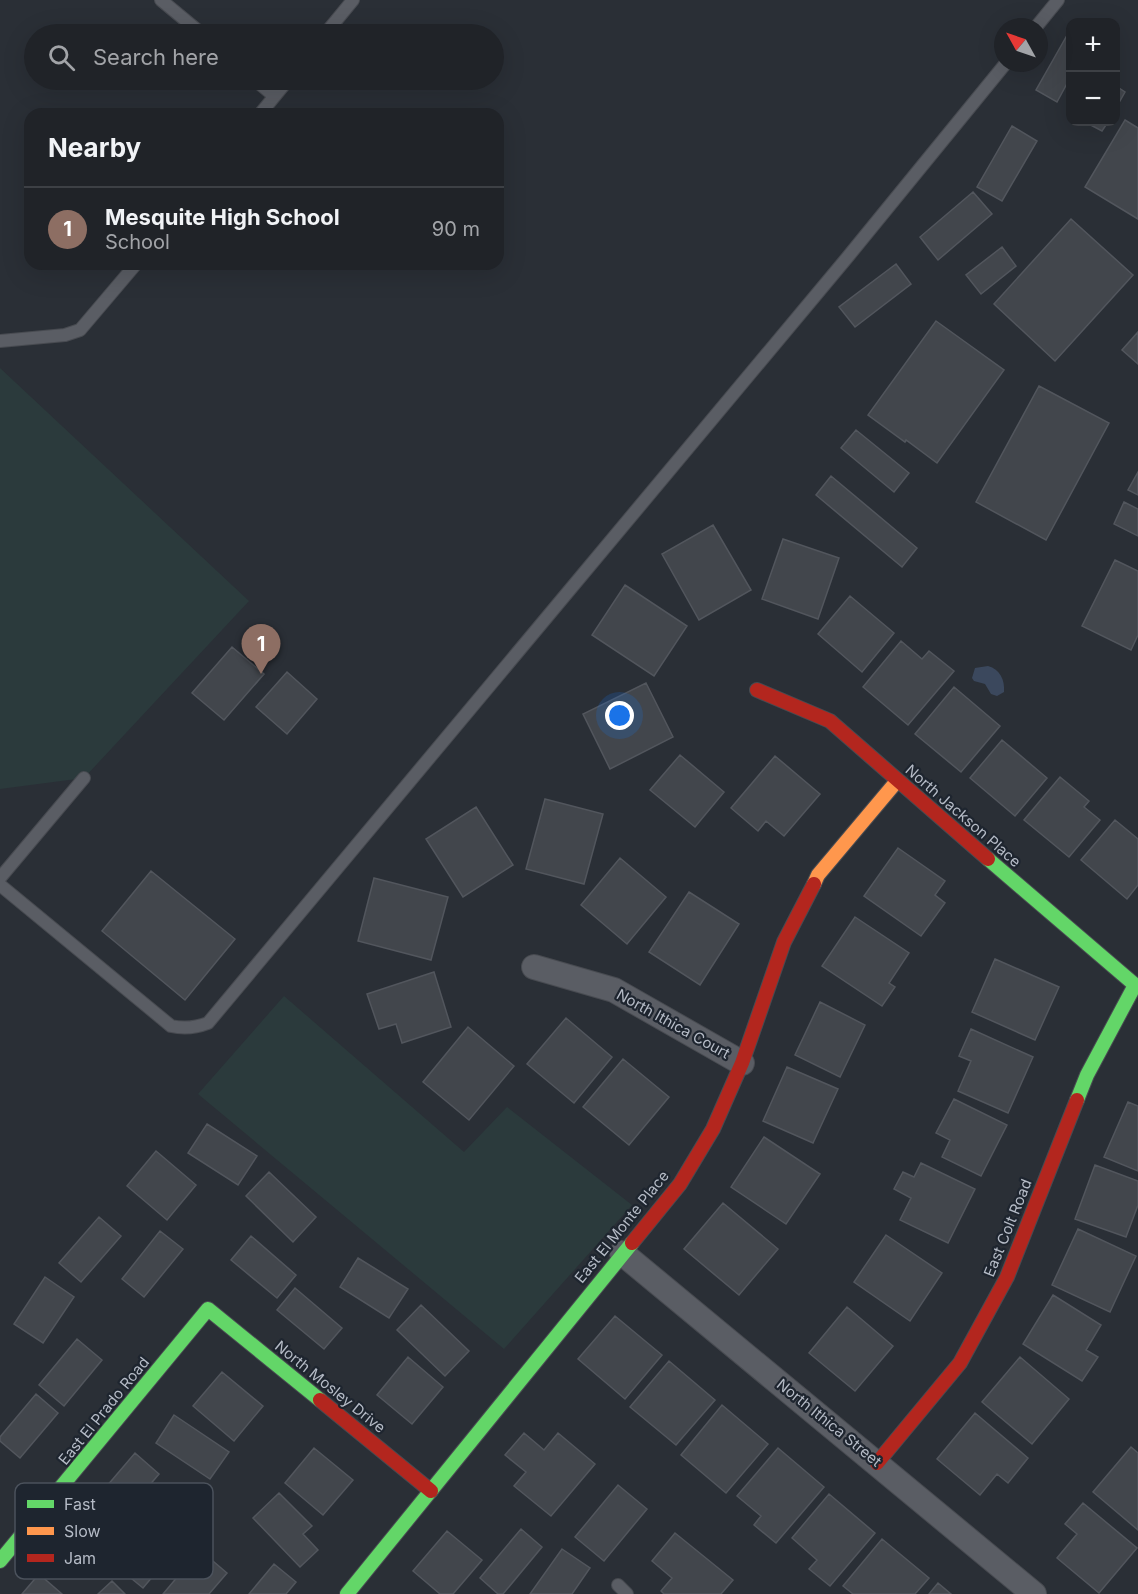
<!DOCTYPE html>
<html lang="en">
<head>
<meta charset="utf-8">
<style>
	:root { --surface:#202328; --page:#2d2f34; --text:#f1f3f6; --muted:#a2a4a8; --line:#3d4045; --accent:#db2777 }
	body { margin:0; font-family:Inter,sans-serif; background:var(--page); color:var(--text) }
	.controls { position:absolute; right:18px; top:18px; display:grid; overflow:hidden; border-radius:12px; box-shadow:0 6px 24px #0002 }
	.controls button { width:54px; height:54px; display:grid; place-items:center; padding:0; border:0; border-bottom:2px solid var(--line); background:var(--surface); color:var(--text); font:30px sans-serif }
	.compass { position:absolute; left:994px; top:18px; width:54px; height:54px; border-radius:50%; background:var(--surface); box-shadow:0 6px 24px #0002; rotate:310deg }
	.you { position:absolute; left:620px; top:716px; width:21px; height:21px; margin:-15px; border:4px solid #fff; border-radius:50%; background:#1a73e8; box-shadow:0 0 0 9px #1a73e833 }
	.badge { display:grid; place-items:center; width:39px; height:39px; border-radius:50%; background:var(--accent); color:#fff; font-size:20px; font-weight:700 }
	.pin { position:absolute; translate:-50% -50px; filter:drop-shadow(0 2px 3px #0008) }
	.pin::after { content:''; position:absolute; top:32px; width:21px; height:18px; background:inherit; clip-path:polygon(0 0,100% 0,50% 100%) }
	.list { margin:0; padding:0; list-style:none }
	h2 { display:flex; justify-content:space-between; align-items:center; height:78px; margin:0; padding:0 24px; font-size:26px }
	h2 small { font-size:20px; font-weight:400; color:var(--muted) }
	.list li { display:grid; grid-template-columns:39px 1fr auto; gap:18px; align-items:center; box-sizing:border-box; height:84px; padding:0 24px; border-top:2px solid var(--line) }
	.list b { display:block; font-size:22px; white-space:nowrap }
	.list p { margin:0; font-size:20px; white-space:nowrap; color:var(--muted) }
	.list em { font-size:20px; font-style:normal; color:var(--muted) }
	.icon { flex:none; width:33px; height:33px; fill:none; stroke:currentColor; stroke-width:2; stroke-linecap:round; stroke-linejoin:round }
	.map { position:relative; flex:none; width:1138px; height:1594px; overflow:hidden }
	.search { position:absolute; background:var(--surface); box-shadow:0 6px 24px #0002; left:24px; top:24px; width:480px; height:66px; display:flex; align-items:center; gap:15px; box-sizing:border-box; padding:0 21px; border-radius:33px; color:var(--muted); font-size:22px }
	.panel { position:absolute; background:var(--surface); box-shadow:0 6px 24px #0002; left:24px; top:108px; width:480px; height:162px; border-radius:18px }
	.map>svg:first-child { display:block }
</style>
</head>
<body>
<div class="map">
<svg width="1138" height="1594" viewBox="0 0 1138 1594">
	<rect width="100%" height="100%" fill="#2a2f36"/>
	<path fill="#2b3a3c" d="M0,368l249,233 -165,177 -84,11z
		M284,996l180,156 43,-45 125,98 -128,144 -306,-255z"/>
	<path fill="#3b485d" d="M988,666c12,3 17,14 16,26l-7,4 -6,-2 -6,-10 -11,-3 -2,-3 3,-10z"/>
	<path fill="#42464c" stroke="#52565d" stroke-width="1.5" d="M1070,30v48l-13,24 -21,-12z
		M1116,86l9,6 -9,16z
		M1125,120l13,8v91l-53,-32z
		M1085,122h23l-6,9z
		M1012,126l25,15 -35,60 -25,-14z
		M973,192l19,22 -54,46 -18,-23z
		M1071,219l62,56 -78,86 -61,-57z
		M1002,247l14,19 -35,28 -15,-19z
		M896,264l15,20 -56,43 -16,-20z
		M936,321l68,49 -67,93 -31,-23 -1,2 -37,-27z
		M1138,332v32l-16,-14z
		M1039,386l70,37 -63,117 -70,-38z
		M856,430l53,43 -15,19 -53,-44z
		M1138,472v23l-10,-5z
		M831,476l86,72 -15,19 -86,-72z
		M1124,502l14,7v27l-24,-12z
		M713,525l38,65 -52,30 -37,-66z
		M783,539l56,19 -21,61 -56,-20z
		M1115,560l23,11v64l-7,15 -49,-24z
		M625,585l62,41 -33,50 -62,-41z
		M850,596l44,37 -32,39 -44,-38z
		M901,641l21,18 7,-8 25,20 -46,54 -45,-38z
		M232,647l32,27 -40,46 -32,-27z
		M287,672l30,27 -30,35 -31,-27z
		M646,683l27,54 -63,32 -27,-55z
		M954,687l46,39 -39,46 -46,-38z
		M1002,740l45,38 -32,38 -45,-38z
		M680,755l44,37 -29,35 -45,-37z
		M775,756l45,38 -36,42 -18,-15 -8,10 -27,-23z
		M1060,777l29,24 -5,6 16,13 -31,37 -45,-37z
		M545,799l58,15 -19,70 -58,-15z
		M476,807l37,58 -50,32 -37,-58z
		M1115,820l23,19v46l-11,14 -46,-39z
		M898,848l47,33 -10,14 10,8 -24,33 -57,-40z
		M620,858l46,39 -39,47 -46,-39z
		M151,871l84,68 -50,61 -83,-69z
		M374,878l74,19 -17,63 -73,-19z
		M689,892l50,32 -39,61 -51,-33z
		M855,917l54,36 -20,30 6,4 -13,19 -60,-40z
		M995,959l64,28 -24,53 -63,-28z
		M434,972l17,55 -49,16 -6,-19 -17,5 -12,-35z
		M820,1002l45,23 -25,52 -45,-22z
		M566,1018l46,39 -38,46 -47,-39z
		M468,1027l46,39 -45,54 -46,-38z
		M971,1029l62,28 -25,56 -50,-22 13,-30 -12,-5z
		M623,1059l46,38 -40,48 -46,-38z
		M787,1067l51,22 -25,54 -50,-22z
		M954,1099l53,26 -26,51 -39,-19 8,-17 -14,-7z
		M1128,1102l10,4v65l-34,-14z
		M207,1124l50,32 -19,29 -50,-32z
		M764,1137l56,37 -34,50 -55,-37z
		M156,1151l40,34 -29,35 -40,-34z
		M921,1163l54,26 -27,54 -48,-23 11,-22 -17,-9 9,-17 11,5z
		M1095,1165l43,16v24l-12,32 -51,-18z
		M269,1172l47,45 -23,25 -47,-46z
		M723,1203l55,46 -39,46 -55,-46z
		M99,1217l22,19 -40,46 -22,-19z
		M1078,1229l58,27 -26,56 -58,-27z
		M160,1231l23,18 -39,48 -22,-18z
		M886,1235l56,38 -32,48 -56,-39z
		M251,1236l45,39 -19,23 -46,-38z
		M358,1258l50,31 -19,29 -49,-31z
		M45,1277l29,20 -31,46 -29,-19z
		M295,1288l47,40 -18,21 -47,-39z
		M1053,1295l48,30 -15,25 12,7 -16,24 -59,-37z
		M421,1305l48,46 -24,25 -48,-46z
		M847,1307l46,39 -38,45 -46,-38z
		M615,1316l47,39 -37,44 -47,-40z
		M77,1339l25,21 -38,46 -25,-21z
		M408,1357l35,30 -31,37 -35,-29z
		M1020,1357l49,42 -37,45 -50,-42z
		M669,1361l46,39 -39,45 -46,-38z
		M222,1372l41,34 -29,35 -41,-35z
		M36,1394l22,19 -38,45 -20,-17v-4z
		M722,1405l46,39 -42,49 -45,-38z
		M975,1413l53,45 -20,25 -11,-9 -17,21 -43,-36z
		M174,1415l55,37 -19,27 -54,-36z
		M524,1433l20,17 14,-17 37,31 -44,52 -37,-30 12,-14 -21,-17z
		M1131,1447l7,6v77l-45,-38z
		M314,1448l39,32 -30,35 -38,-32z
		M778,1448l46,39 -48,56 -22,-18 7,-9 -24,-20z
		M135,1453l24,21 -39,46 -25,-20z
		M618,1485l29,24 -43,52 -29,-24z
		M279,1493l33,33 -9,8 15,16 -18,17 -47,-49z
		M829,1494l46,39 -45,53 -21,-17 8,-9 -25,-22z
		M1083,1503l54,45 -38,45 -42,-35 20,-24 -12,-10z
		M157,1515l28,23 -42,50 -28,-23z
		M521,1529l21,18 -39,47h-5l-18,-16z
		M447,1531l35,29 -29,34h-13l-27,-23z
		M675,1533l58,47 -12,14h-57l-3,-3 11,-13 -20,-17z
		M882,1539l47,39 -14,16h-62l-10,-8z
		M562,1549l28,19 -18,26h-42z
		M200,1550l27,23 -18,21h-46z
		M274,1564l22,18 -10,12h-37z
		M39,1574l23,20h-40z
		M112,1581l13,13h-27z
		M938,1583l13,11h-22z"/>
	<g fill="none" stroke-linecap="round" stroke-linejoin="round">
		<g stroke="#484b51" stroke-width="14">
			<path id="lane" d="M161,0l41,34
				M1036,27l22,-27
				M325,34l28,-34
				M255,80l19,16
				M260,114l28,-34
				M0,341l65,-6 15,-5 56,-66
				M0,878l84,-100
				M0,885l171,141c13,3 24,2 37,-3l638,-764 160,-196
				M618,1585l9,9"/>
		</g>
		<g stroke="#484b51" stroke-width="26">
			<path id="street" d="M534,967l80,23 128,73
				M622,1253l412,341"/>
		</g>
		<g stroke="#484b51" stroke-width="16">
			<path id="fast" d="M988,859l147,126 -48,90 -10,25
				M0,1561l208,-252 112,91
				M347,1594l285,-351"/>
		</g>
		<g stroke="#484b51" stroke-width="16">
			<path id="slow" d="M814,884l4,-9 79,-94"/>
		</g>
		<g stroke="#484b51" stroke-width="16">
			<path id="jam" d="M757,690l73,31 158,138
				M632,1243l48,-59 33,-55 29,-66 42,-121 30,-58
				M320,1400l111,91
				M877,1463l83,-100 47,-86 70,-177"/>
		</g>
		<use href="#lane" stroke="#5a5d64" stroke-width="12"/>
		<use href="#street" stroke="#5a5d64" stroke-width="24"/>
		<use href="#fast" stroke="#63d668" stroke-width="14"/>
		<use href="#slow" stroke="#ff974d" stroke-width="14"/>
		<use href="#jam" stroke="#b3261e" stroke-width="14"/>
	</g>
	<g text-anchor="middle" stroke-width="4.5" stroke-linejoin="round" paint-order="stroke">
		<g font-size="15" fill="#b5bbc6" stroke="#1e252f">
			<text transform="translate(963 816) rotate(41)" y="5">North Jackson Place</text>
			<text transform="translate(673 1024) rotate(29)" y="5">North Ithica Court</text>
			<text transform="translate(622 1227) rotate(-51)" y="5">East El Monte Place</text>
			<text transform="translate(1008 1228) rotate(-68)" y="5">East Colt Road</text>
			<text transform="translate(330 1387) rotate(39)" y="5">North Mosley Drive</text>
			<text transform="translate(104 1411) rotate(-51)" y="5">East El Prado Road</text>
			<text transform="translate(829 1423) rotate(39)" y="5">North Ithica Street</text>
		</g>
	</g>
	<rect x="15" y="1483" width="198" height="96" rx="9" fill="#1e252f" stroke="#4b525c" stroke-width="1.5"/>
	<rect x="27" y="1500" width="27" height="8" fill="#63d668"/>
	<rect x="27" y="1527" width="27" height="8" fill="#ff974d"/>
	<rect x="27" y="1554" width="27" height="8" fill="#b3261e"/>
	<g font-size="16" fill="#b5bbc6">
		<text x="64" y="1510">Fast</text>
		<text x="64" y="1537">Slow</text>
		<text x="64" y="1564">Jam</text>
	</g>
</svg>
<div class="controls">
<button>+</button>
<button>−</button>
</div>
<svg class="compass" viewBox="-18 -18 36 36"><path d="M0-13l5 13h-10z" fill="#e53935"/><path d="M0 13l5-13h-10z" fill="#a2a4a8"/></svg>
<div class="you"></div>
<div class="pin badge" style="left:261px;top:674px;background:#8d6e63">1</div>
<div class="search"><svg class="icon" aria-label="search" viewBox="0 0 24 24"><circle cx="10" cy="10" r="6"/><path d="M15 15l6 6"/></svg>Search here</div>
<section class="panel">
<h2>Nearby<small></small></h2>
<ul class="list">
<li><span class="badge" style="background:#8d6e63">1</span><div><b>Mesquite High School</b><p>School</p></div><em>90 m</em></li>
</ul>
</section>
</div>
</body>
</html>
